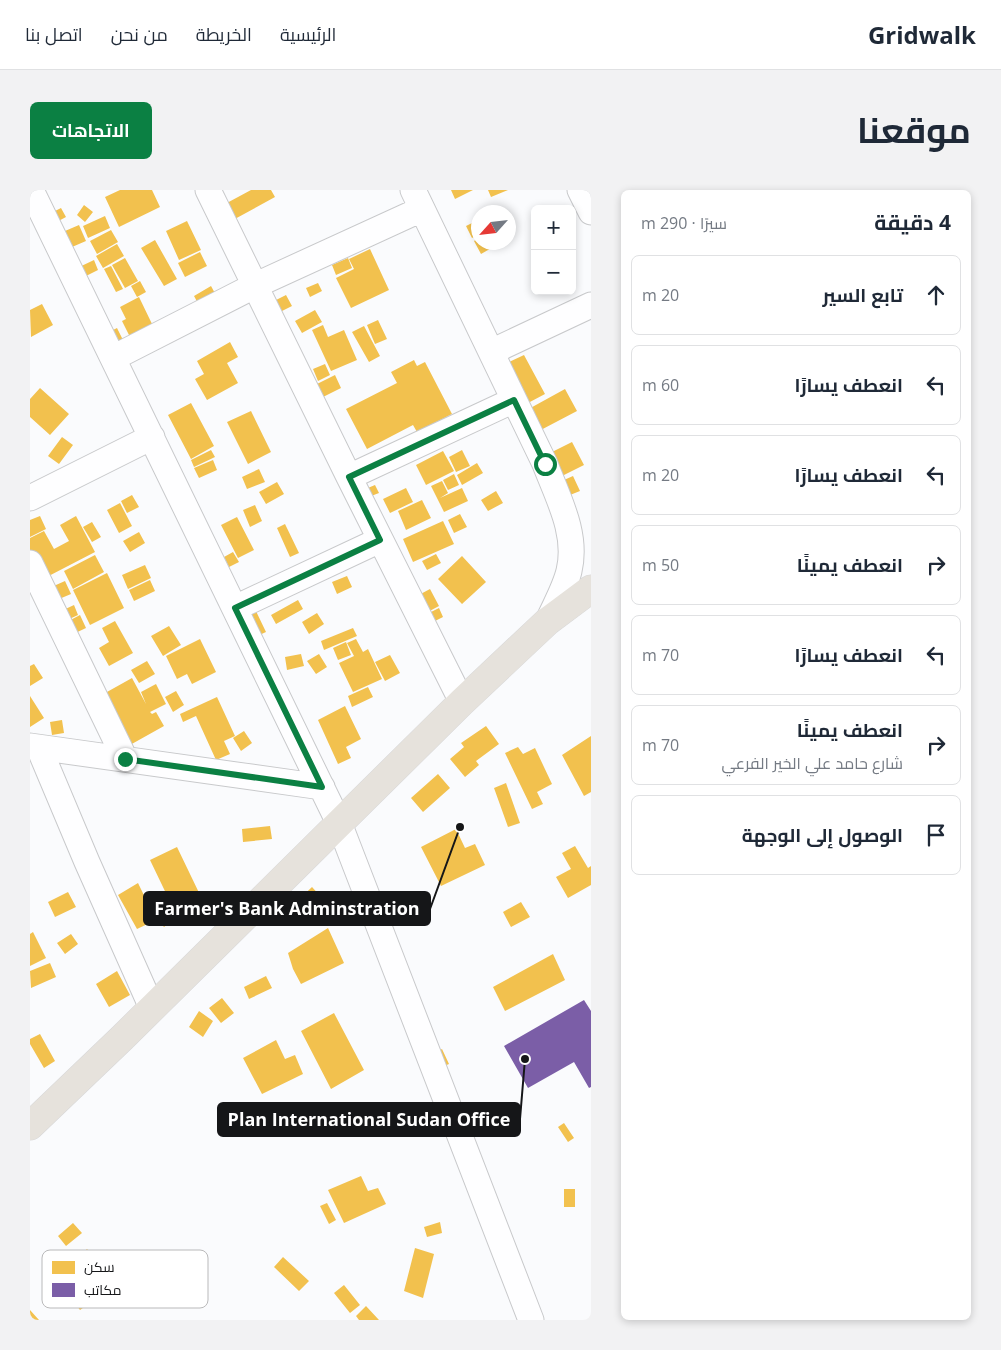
<!DOCTYPE html>
<html lang="ar">
<head>
<meta charset="utf-8">
<style>
	:root { --surface:#fff; --page:#f2f2f3; --text:#1f2937; --muted:#747a83; --line:#e0e1e3; --accent:#0b8043 }
	body { margin:0; font-family:"Open Sans",Cairo,sans-serif; background:var(--page); color:var(--text); direction:rtl }
	.controls { position:absolute; right:15px; top:15px; display:grid; overflow:hidden; border-radius:8px; box-shadow:0 2px 8px #0003 }
	.controls button { width:45px; height:45px; display:grid; place-items:center; padding:0; border:0; border-bottom:1px solid var(--line); background:var(--surface); color:var(--text); font:25px sans-serif }
	.compass { position:absolute; left:441px; top:15px; width:45px; height:45px; border-radius:50%; background:var(--surface); box-shadow:0 2px 8px #0003; rotate:243deg }
	.stop { position:absolute; width:15px; height:15px; margin:-11px; border:4px solid #0b8043; border-radius:50%; background:#fff }
	.stop.end { background:#0b8043; border-color:#fff; box-shadow:0 1px 5px #0008 }
	.list { margin:0; padding:0; list-style:none }
	h2 { display:flex; justify-content:space-between; align-items:center; height:65px; margin:0; padding:0 20px; font-size:21px }
	h2 small { font-size:16px; font-weight:400; color:var(--muted) }
	.list li { display:grid; grid-template-columns:32px 1fr auto; gap:15px; align-items:center; box-sizing:border-box; height:80px; margin:0 10px 10px; padding:0 10px; border:1px solid var(--line); border-radius:8px }
	.list b { display:block; font-size:19px; white-space:nowrap }
	.list p { margin:0; font-size:16px; white-space:nowrap; color:var(--muted) }
	.list em { font-size:16px; font-style:normal; color:var(--muted) }
	.icon { flex:none; width:28px; height:28px; fill:none; stroke:currentColor; stroke-width:2; stroke-linecap:round; stroke-linejoin:round }
	.map { position:relative; flex:none; width:561px; height:1130px; overflow:hidden; direction:ltr; border-radius:8px }
	header { display:flex; align-items:center; gap:30px; box-sizing:border-box; height:70px; padding:0 25px; background:var(--surface); border-bottom:1px solid var(--line) }
	header strong { font-size:24px }
	nav { display:flex; gap:28px; margin-inline-start:auto; font-size:18px }
	.intro { display:flex; align-items:center; justify-content:space-between; box-sizing:border-box; height:120px; padding:0 30px }
	h1 { margin:0; font-size:35px }
	.button { padding:12px 22px; border-radius:8px; background:var(--accent); color:#fff; font-size:18px; font-weight:700 }
	main { display:flex; gap:30px; padding:0 30px }
	aside { flex:1; background:var(--surface); border-radius:8px; box-shadow:0 2px 8px #0003 }
	.map>svg:first-child { display:block }
</style>
</head>
<body>
<header>
<strong>Gridwalk</strong>
<nav><a>الرئيسية</a><a>الخريطة</a><a>من نحن</a><a>اتصل بنا</a></nav>
</header>
<div class="intro"><h1>موقعنا</h1><a class="button">الاتجاهات</a></div>
<main>
<aside>
<h2>4 دقيقة<small>سيرًا · 290 m</small></h2>
<ul class="list">
<li><svg class="icon" aria-label="ahead" viewBox="0 0 24 24"><path d="M12 20V5M6 11l6-6 6 6"/></svg><div><b>تابع السير</b></div><em>20 m</em></li>
<li><svg class="icon" aria-label="left" viewBox="0 0 24 24"><path d="M17 20v-9H6M10 6l-5 5 5 5"/></svg><div><b>انعطف يسارًا</b></div><em>60 m</em></li>
<li><svg class="icon" aria-label="left" viewBox="0 0 24 24"><path d="M17 20v-9H6M10 6l-5 5 5 5"/></svg><div><b>انعطف يسارًا</b></div><em>20 m</em></li>
<li><svg class="icon" aria-label="right" viewBox="0 0 24 24"><path d="M7 20v-9h11M14 6l5 5-5 5"/></svg><div><b>انعطف يمينًا</b></div><em>50 m</em></li>
<li><svg class="icon" aria-label="left" viewBox="0 0 24 24"><path d="M17 20v-9H6M10 6l-5 5 5 5"/></svg><div><b>انعطف يسارًا</b></div><em>70 m</em></li>
<li><svg class="icon" aria-label="right" viewBox="0 0 24 24"><path d="M7 20v-9h11M14 6l5 5-5 5"/></svg><div><b>انعطف يمينًا</b><p>شارع حامد علي الخير الفرعي</p></div><em>70 m</em></li>
<li><svg class="icon" aria-label="arrive" viewBox="0 0 24 24"><path d="M6 21V4h12l-3 4 3 4H6"/></svg><div><b>الوصول إلى الوجهة</b></div></li>
</ul>
</aside>
<div class="map">
<svg width="561" height="1130" viewBox="0 0 561 1130">
	<rect width="100%" height="100%" fill="#fafbfd"/>
	<path fill="#f2c14e" d="M90,0h32l8,17 -41,20 -14,-30z
		M221,0h20l4,7 -42,23 -8,-16z
		M421,0h22l-18,9z
		M458,0h20l-17,7z
		M54,15l9,7 -8,10 -8,-7z
		M31,18l5,9 -15,8 -4,-10z
		M75,26l5,12 -22,10 -5,-12z
		M448,30v15l-6,3 -6,-12z
		M157,31l14,29 -22,10 -13,-29z
		M49,35l7,16 -21,9 -7,-16z
		M81,40l7,12 -21,12 -7,-13z
		M448,48v4h24l-21,12 -7,-13z
		M125,50l22,39 -13,7 -23,-38z
		M87,54l7,12 -21,12 -7,-12z
		M340,59l19,41 -38,18 -15,-30 18,-9 -5,-10z
		M170,62l7,14 -22,11 -7,-14z
		M95,68l13,23 -13,7 -13,-23z
		M318,68l4,10 -16,7 -4,-10z
		M64,70l4,10 -20,10 -5,-10z
		M81,76l12,23 -7,3 -12,-23z
		M110,91l6,11 -9,5 -6,-11z
		M288,93l4,8 -12,6 -4,-9z
		M181,96l6,11 -17,10 -6,-11z
		M256,105l6,11 -14,7 -6,-11z
		M109,107l14,29 -23,11 -8,-16 4,-2 -6,-12z
		M12,114l11,21 -22,12 -1,-27z
		M285,120l7,12 -20,11 -7,-12z
		M348,130l9,19 -12,5 -8,-19z
		M293,135l5,12 16,-7 13,30 -26,11 -19,-41z
		M334,136l16,30 -11,6 -17,-30z
		M87,138l6,12 -13,6 -5,-12z
		M200,152l8,15 -11,6 11,20 -31,17 -12,-21 9,-5 -7,-13z
		M494,165l21,39 -17,9 -21,-40z
		M384,170l3,6 8,-4 27,52 -35,18 -4,-7 -46,24 -21,-40 51,-26 -6,-11z
		M295,174l5,11 -12,6 -5,-12z
		M305,185l6,13 -22,11 -6,-13z
		M10,198l29,26 -19,21 -20,-18v-18z
		M535,199l12,22 -40,21 -12,-21z
		M161,213l23,43 -23,13 -23,-44z
		M221,221l20,41 -23,12 -21,-42z
		M32,247l11,8 -14,19 -11,-8z
		M542,252l12,23 -22,11 -12,-23z
		M181,260l4,7 -21,10 -3,-7z
		M432,260l8,16 -14,6 -7,-15z
		M413,261l11,20 -28,14 -10,-20z
		M183,270l4,10 -18,8 -5,-10z
		M447,273l6,10 -21,12 -5,-10z
		M229,279l6,13 -18,7 -5,-12z
		M424,284l5,11 -11,5 -5,-10z
		M543,286l7,15 -10,4 -6,-15z
		M412,291l6,12 -8,5 22,-10 6,13 -24,11 -13,-26z
		M247,292l7,12 -18,10 -7,-12z
		M345,295l4,8 -13,5 -3,-8z
		M376,298l7,14 -23,11 -7,-14z
		M466,301l7,12 -15,8 -7,-11z
		M102,305l7,12 -12,6 -6,-12z
		M392,310l9,18 -25,12 -8,-19z
		M90,313l12,23 -13,7 -12,-23z
		M225,315l7,16 -12,6 -7,-17z
		M430,324l7,13 -13,6 -6,-13z
		M10,326l6,13 -16,8v-17z
		M46,326l19,36 -54,28 -11,-22v-20l14,-7 10,18 15,-8 -9,-16z
		M207,327l17,33 -16,8 -17,-33z
		M413,331l11,23 -41,18 -10,-23z
		M62,332l9,15 -9,5 -9,-15z
		M255,334l14,29 -9,4 -13,-29z
		M109,342l6,11 -15,9 -7,-11z
		M203,362l6,10 -10,5 -5,-10z
		M406,364l5,9 -14,7 -5,-9z
		M65,365l9,17 -31,17 -9,-18z
		M432,366l24,26 -24,22 -24,-25z
		M115,375l6,13 -23,11 -6,-14z
		M77,383l17,35 -34,17 -17,-35z
		M317,386l5,11 -15,7 -5,-12z
		M120,390l5,11 -21,10 -5,-11z
		M35,391l6,13 -19,8 -5,-13z
		M400,399l9,17 -15,8 -9,-17z
		M268,410l5,9 -27,15 -5,-9z
		M44,415l4,10 -15,7 -4,-10z
		M224,417l12,25 -13,6 -12,-24z
		M409,418l4,9 -14,7 -4,-9z
		M287,423l7,11 -15,10 -7,-12z
		M50,425l6,13 -17,8 -6,-12z
		M85,431l18,32 -24,13 -10,-18 10,-6 -7,-14z
		M139,436l12,19 -18,11 -12,-20z
		M323,438l4,8 -33,14 -3,-9z
		M170,449l16,33 -24,12 -5,-10 -10,5 -11,-23z
		M326,449l7,13 5,-3 14,30 -29,13 -14,-29 15,-7 -7,-13z
		M316,452l5,13 -13,5 -5,-12z
		M271,464l3,12 -17,4 -2,-13z
		M289,464l8,13 -11,7 -9,-13z
		M360,465l10,18 -15,8 -10,-19z
		M117,471l8,13 -16,9 -8,-13z
		M4,474l9,14 -13,8v-20z
		M102,488l14,26 -5,-12 15,-8 10,20 -16,8 2,2 4,-2 8,14 -34,19 -32,-48z
		M338,497l5,10 -21,10 -4,-11z
		M146,501l8,14 -11,7 -8,-15z
		M0,506l14,22 -14,9z
		M187,507l18,39 -11,5 6,13 -14,6 -20,-44 -13,6 -3,-8z
		M315,516l16,33 -15,8 5,11 -13,6 -20,-44z
		M32,530l2,13 -12,2 -2,-13z
		M456,536l13,18 -23,17 3,4 -14,12 -15,-18 14,-12 -3,-4z
		M214,541l8,12 -11,8 -8,-13z
		M561,546v56l-7,4 -22,-41z
		M488,557l5,7 12,-6 17,36 -15,8 6,12 -11,5 -27,-56z
		M408,584l12,14 -27,24 -12,-14z
		M476,593l14,40 -12,4 -14,-39z
		M240,636l2,13 -29,3 -1,-13z
		M426,639l9,19 10,-4 10,21 -44,21 -20,-39z
		M545,656l13,22 3,-2v19l-23,13 -12,-21 15,-8 -9,-16z
		M147,657l25,52 -27,13 -25,-52z
		M108,693l18,37 -19,9 -19,-34z
		M282,697l11,12 -24,24 -12,-12z
		M38,702l8,15 -21,10 -7,-15z
		M491,712l9,15 -19,10 -8,-15z
		M136,716l9,12 -11,9 -9,-11z
		M298,738l16,35 -43,21 -8,-15 -5,-16z
		M3,742l13,26 -16,8v-32z
		M41,744l7,10 -13,10 -8,-11z
		M523,764l12,26 -60,31 -12,-24z
		M20,773l6,14 -25,11 -1,-17z
		M87,781l13,24 -21,12 -13,-23z
		M236,786l6,12 -23,11 -5,-12z
		M192,808l12,15 -13,10 -12,-15z
		M169,821l14,10 -10,16 -14,-10z
		M304,823l30,57 -33,19 -30,-58z
		M10,844l15,27 -11,7 -14,-24v-5z
		M246,850l9,19 10,-4 8,19 -41,20 -19,-36z
		M412,859l7,15 -12,5 -6,-14z
		M534,933l10,15 -6,4 -10,-15z
		M331,986l7,15 10,-3 8,16 -42,19 -16,-33z
		M534,999h11v18h-11z
		M297,1013l9,17 -7,4 -9,-18z
		M410,1032l2,11 -15,4 -3,-10z
		M43,1033l9,10 -16,13 -8,-10z
		M385,1058l19,6 -11,44 -19,-7z
		M57,1059l19,22 -5,5 -19,-22z
		M253,1067l26,24 -10,10 -25,-24z
		M314,1095l16,20 -10,8 -16,-20z
		M56,1101l7,10 -13,9 -7,-9z
		M336,1116l13,14h-20l-3,-4z
		M0,1120l9,10h-9z"/>
	<path fill="#7b5ea7" d="M554,810l7,11v76l-2,1 -15,-26 -46,26 -24,-42z"/>
	<g fill="none" stroke-linecap="round" stroke-linejoin="round">
		<g stroke="#c8c9cb" stroke-width="27">
			<path id="minor" d="M1,0l308,633 192,497
				M178,0l141,287 113,225
				M383,0l132,274c13,34 33,70 24,107 -4,17 -14,34 -21,50
				M550,0l11,22
				M461,162l100,-47
				M83,168l141,-72 168,-77
				M319,287l165,-77
				M0,308l122,-61
				M0,373l95,196
				M205,418l145,-68
				M0,556l292,41
				M9,558l48,114 65,146"/>
		</g>
		<g stroke="#d8d8d9" stroke-width="29">
			<path id="major" d="M0,936l92,-88 340,-336 86,-81 43,-32"/>
		</g>
		<use href="#minor" stroke="#fefeff" stroke-width="25"/>
		<use href="#major" stroke="#e6e2dc" stroke-width="28"/>
	</g>
	<g fill="none" stroke-linecap="round" stroke-linejoin="round">
		<path stroke="#0b8043" stroke-width="6" d="M95,569l197,28 -87,-179 145,-68 -31,-63 165,-77 31,64"/>
	</g>
	<rect x="12" y="1060" width="166" height="58" rx="8" fill="#fff" stroke="#b9b9ba" stroke-width="1"/>
	<rect x="22" y="1071" width="23" height="13" fill="#f2c14e"/>
	<rect x="22" y="1093" width="23" height="14" fill="#7b5ea7"/>
	<g font-size="14" fill="#151618">
		<text x="54" y="1082">سكن</text>
		<text x="54" y="1105">مكاتب</text>
	</g>
	<path fill="none" stroke="#151618" stroke-width="2" d="M430 637L400 719M495 869L490 929"/>
	<g fill="#151618" stroke="#fff" stroke-width="2">
		<circle cx="430" cy="637" r="5"/>
		<circle cx="495" cy="869" r="5"/>
	</g>
	<g fill="#151618" stroke="#151618" stroke-width="2">
		<rect x="114" y="702" width="286" height="33" rx="5"/>
		<rect x="188" y="913" width="302" height="33" rx="5"/>
	</g>
	<g font-size="18" text-anchor="middle" font-weight="bold" fill="#fff">
		<text x="257" y="725">Farmer's Bank Adminstration</text>
		<text x="339" y="936">Plan International Sudan Office</text>
	</g>
</svg>
<div class="controls">
<button>+</button>
<button>−</button>
</div>
<svg class="compass" viewBox="-18 -18 36 36"><path d="M0-13l5 13h-10z" fill="#e53935"/><path d="M0 13l5-13h-10z" fill="#747a83"/></svg>
<div class="stop" style="left:515px;top:274px"></div>
<div class="stop end" style="left:95px;top:569px"></div>
</div>
</main>
</body>
</html>
